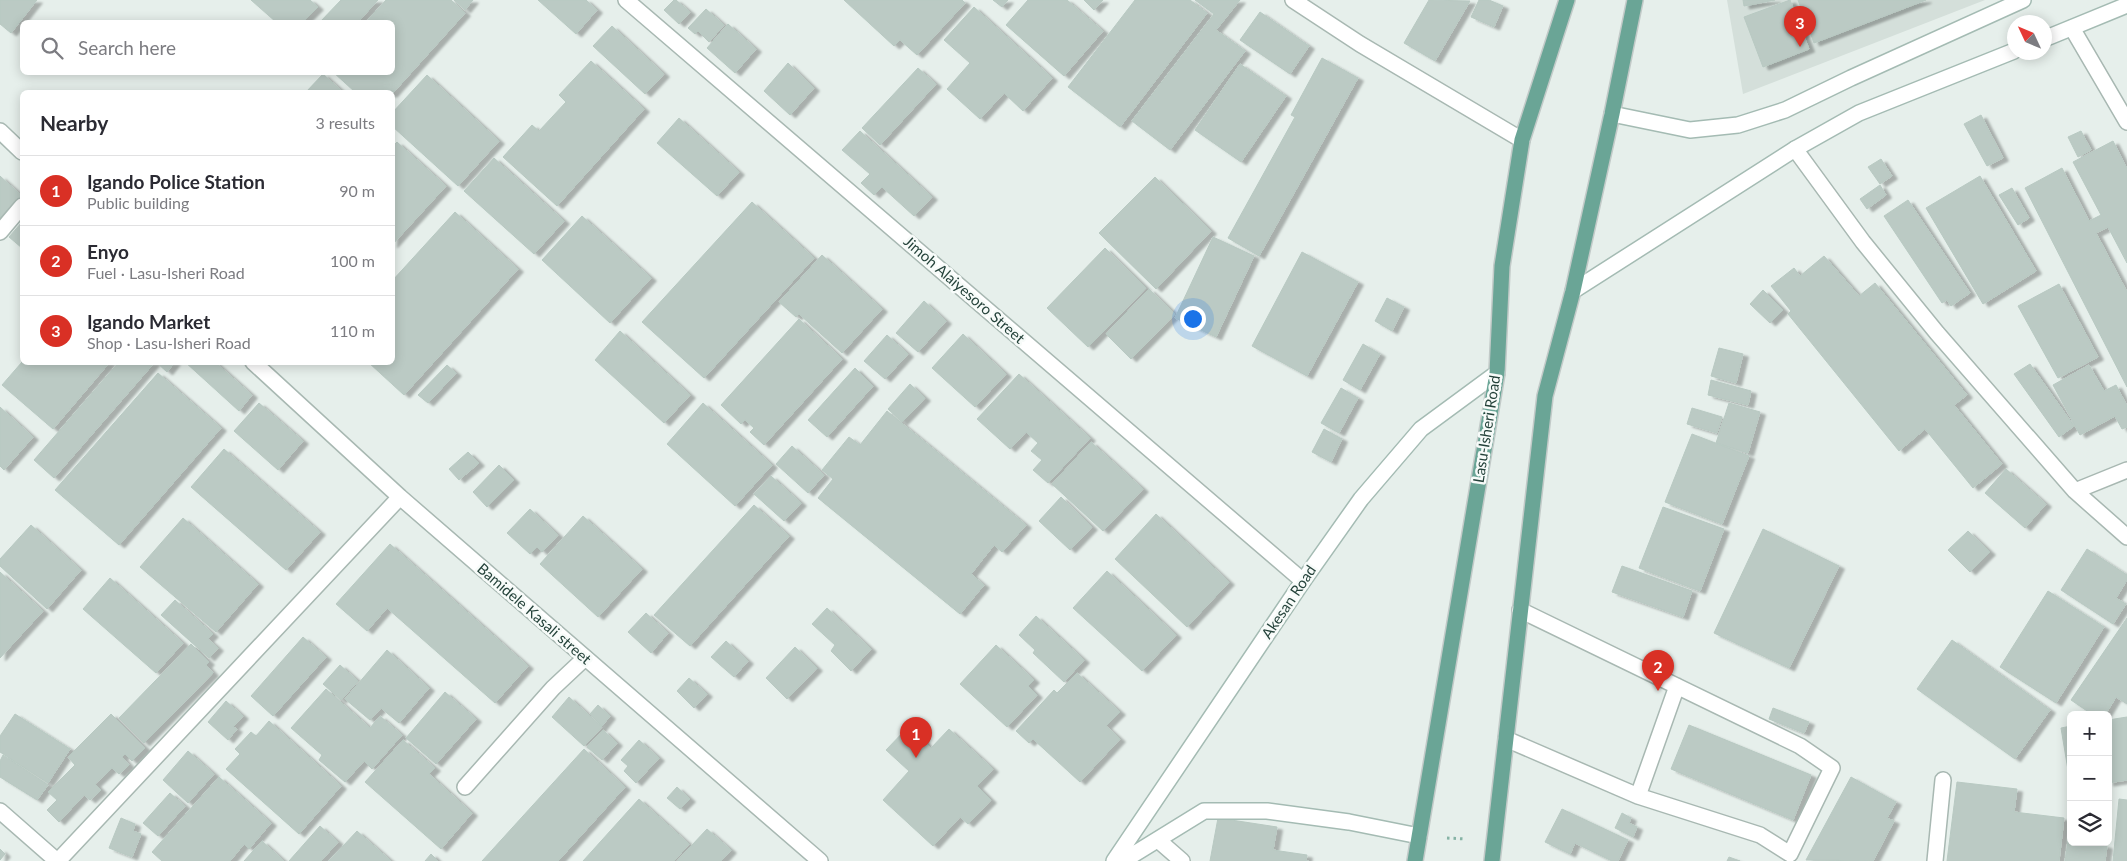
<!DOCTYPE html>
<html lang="en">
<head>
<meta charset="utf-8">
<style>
	:root { --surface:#fff; --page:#f7f7f7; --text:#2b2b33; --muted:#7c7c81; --line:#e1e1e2; --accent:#d93025 }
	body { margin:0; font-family:Lato,sans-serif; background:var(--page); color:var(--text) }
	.controls { position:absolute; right:15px; bottom:15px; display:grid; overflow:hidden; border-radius:8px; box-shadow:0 2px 12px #0003 }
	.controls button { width:45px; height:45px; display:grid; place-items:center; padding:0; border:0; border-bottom:1px solid var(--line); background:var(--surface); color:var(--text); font:25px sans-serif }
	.compass { position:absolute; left:2007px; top:15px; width:45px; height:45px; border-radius:50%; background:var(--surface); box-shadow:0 2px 12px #0003; rotate:314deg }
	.you { position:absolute; left:1192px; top:318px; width:18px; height:18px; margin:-12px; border:4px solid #fff; border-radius:50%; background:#1a73e8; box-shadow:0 0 0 8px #1a73e833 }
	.badge { display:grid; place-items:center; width:32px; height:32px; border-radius:50%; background:var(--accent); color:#fff; font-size:16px; font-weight:700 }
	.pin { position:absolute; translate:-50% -41px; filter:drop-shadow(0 1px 2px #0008) }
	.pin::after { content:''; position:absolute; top:26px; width:18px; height:15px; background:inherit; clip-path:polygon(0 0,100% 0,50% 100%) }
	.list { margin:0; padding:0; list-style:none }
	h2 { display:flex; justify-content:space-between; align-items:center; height:65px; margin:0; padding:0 20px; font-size:21px }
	h2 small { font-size:16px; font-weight:400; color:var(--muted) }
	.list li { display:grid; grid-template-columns:32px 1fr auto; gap:15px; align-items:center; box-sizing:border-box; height:70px; padding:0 20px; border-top:1px solid var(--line) }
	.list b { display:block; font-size:19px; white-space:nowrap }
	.list p { margin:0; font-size:16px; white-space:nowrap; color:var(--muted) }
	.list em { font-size:16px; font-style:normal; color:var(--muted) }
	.icon { flex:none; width:28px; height:28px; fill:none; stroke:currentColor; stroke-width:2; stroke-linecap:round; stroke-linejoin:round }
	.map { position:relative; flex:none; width:2127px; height:861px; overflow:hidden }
	.search { position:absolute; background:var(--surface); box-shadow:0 2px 12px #0003; left:20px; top:20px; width:375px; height:55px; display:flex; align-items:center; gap:12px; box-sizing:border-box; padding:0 18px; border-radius:8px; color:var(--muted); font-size:19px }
	.panel { position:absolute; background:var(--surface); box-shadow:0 2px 12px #0003; left:20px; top:90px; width:375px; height:275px; border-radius:8px }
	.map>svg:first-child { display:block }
</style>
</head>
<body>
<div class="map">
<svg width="2127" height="861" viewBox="0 0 2127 861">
	<defs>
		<filter id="shadow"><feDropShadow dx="5.5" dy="3" stdDeviation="1" flood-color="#0004"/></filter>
	</defs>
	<rect width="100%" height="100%" fill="#e6efeb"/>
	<path fill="#d4dfda" d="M1727,0h258l-242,94z"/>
	<path fill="#bbcac4" stroke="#b8c9c2" filter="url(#shadow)" d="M0,0h37l-26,33 -11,-9z
		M251,0h59l8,7 -15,15h-27z
		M341,0h37l-20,22h-38z
		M386,0h65l14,13 -73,81 -37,-2 -22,-20h59v-50h-26z
		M454,0h19l-8,10z
		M538,0h48l11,10 -21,24z
		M674,0h2l14,12 -11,12 -15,-14z
		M844,0h118l3,3 -48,52 -17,-15 -6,6z
		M993,0h15l-6,7z
		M1028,0h39l36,31 -39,45 -58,-51z
		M1084,0h19l-9,10z
		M1135,0h55l17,13 -87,114 -52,-40z
		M1195,0h45l-24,30 29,21 -75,99 -38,-29 82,-107z
		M1429,0l41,1 -35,60 -31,-18z
		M1479,0h10l14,6 -9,21 -23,-10z
		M1743,0h32l-31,6z
		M1790,0l19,49 -46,18 -19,-50z
		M1798,0h128l-112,43z
		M974,7l78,71 -29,33 -19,-18 -24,26 -33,-30 23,-26 -26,-23z
		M706,9l18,16 -15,17 -11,-11 -3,3 -7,-6z
		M1260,12l49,34 -19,28 -50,-34z
		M728,24l28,25 -21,24 -28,-25z
		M612,26l52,48 -19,20 -52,-48z
		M1322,58l36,20 -99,178 -31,-18 67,-121 -4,-2z
		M591,61l53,48 -87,97 -54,-49 29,-32 7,6 27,-29 -7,-7z
		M788,63l26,25 -24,27 -26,-24z
		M1240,64l46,32 -45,66 -46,-32z
		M918,68l18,16 -56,61 -18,-17z
		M323,74l20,18h-37z
		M427,75l72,66 -41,45 -66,-60v-13z
		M1981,115l22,43 -16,8 -23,-42z
		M679,118l60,54 -22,24 -60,-53z
		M860,131l72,66 -18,19 -32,-29 -8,8 -13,-12 9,-9 -28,-24z
		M2081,131l10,19 -13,7 -10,-20z
		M2113,141l14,28v94l-19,-36 -12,6 31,59v95l-102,-199 37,-20 27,53 12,-6 -28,-53z
		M397,142l49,44 -54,59v-98z
		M494,158l70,63 -30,33 -70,-63z
		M1881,159l11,17 -12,8 -12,-17z
		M0,176l22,20 -22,23z
		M1980,176l56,95 -53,33 -57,-96z
		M1155,177l56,54 -55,58 -57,-56z
		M1880,185l6,10 -19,14 -7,-10z
		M2012,188l17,30 -11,7 -19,-30z
		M1908,200l62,93 -19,13 -4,-6 -5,3 -58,-87z
		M752,202l62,56 -110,120 -62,-56z
		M455,212l63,57 -114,126 -36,-33h24v-81z
		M582,216l69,62 -41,45 -68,-63z
		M22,222v26l-13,-11z
		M1213,237l41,19 -38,81 -41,-19z
		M1105,248l41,40 -58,59 -41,-39z
		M1302,252l56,30 -51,94 -55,-30z
		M822,255l60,54 -40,44 -43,-39 -3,3 -17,-15z
		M1824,256l35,40 16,-13 92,112 -13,10 48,59 -29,24 -48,-59 -26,22 -111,-137 3,-3 -20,-25 23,-18 6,8z
		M2059,284l39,73 -40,21 -40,-72z
		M1149,289l26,25 -44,45 -25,-25z
		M1763,290l20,20 -13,13 -20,-19z
		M1387,298l17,9 -12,24 -17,-10z
		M924,301l22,20 -28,31 -22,-19z
		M799,319l43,40 -78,86 -14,-13 4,-4 -9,-8 -4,4 -20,-19z
		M620,331l70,64 -26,28 -69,-63z
		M963,334l43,40 -31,33 -43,-39z
		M887,335l21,19 -23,25 -21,-18z
		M1363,344l17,10 -20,36 -17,-10z
		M1719,348l24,6 -7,29 -25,-7z
		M22,362h88l-57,67 -51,-44z
		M119,362h36l-101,116 -20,-18z
		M156,362h19l-8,10z
		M185,362h30l37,33 -13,16z
		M2030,364l44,62 -15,11 -45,-63z
		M447,365l9,8 -28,30 -10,-8z
		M2089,365l15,26 12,-6 11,21v21l-5,2 -7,-13 -35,19 -27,-50z
		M855,368l18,18 -46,51 -19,-17z
		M158,373l63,55 -102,117 -64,-55z
		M1019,374l71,64 -42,45 -15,-13 9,-10 -11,-9 7,-8 -12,-11 -16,17 -33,-30z
		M1711,380l40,11 -3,14 -40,-10z
		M910,384l15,14 -23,24 -14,-13z
		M1341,388l17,10 -19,35 -18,-10z
		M259,403l44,38 -25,29 -44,-39z
		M703,403l69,62 -37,41 -68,-62z
		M1729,403l31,9 -12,41 -32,-10z
		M0,407l33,30 -29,33 -4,-4z
		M1692,408l30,9 -5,16 -30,-9z
		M887,411l139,114 -24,27 -8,-7 -23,29 13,11 -24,29 -142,-116 15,-19 -11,-9 27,-33 11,8z
		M1324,429l18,10 -11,23 -19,-10z
		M1692,434l57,22 -27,68 -57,-22z
		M1091,442l52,47 -40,42 -51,-47z
		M792,446l32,29 -16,18 -32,-29z
		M224,449l96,83 -34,38 -95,-83z
		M468,452l11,11 -20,17 -10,-11z
		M499,465l15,15 -27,27 -14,-15z
		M2006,469l40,35 -21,24 -40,-35z
		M771,476l30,27 -17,18 -30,-27z
		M1061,497l31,30 -22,23 -31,-29z
		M754,505l35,31 -99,110 -36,-31z
		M1663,507l61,22 -24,62 -61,-23z
		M530,509l28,26 -16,17 -5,-5 -7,7 -23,-21z
		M1156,514l73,68 -42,45 -72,-68z
		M583,516l59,53 -44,48 -58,-53z
		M183,518l75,66 -42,48 -76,-65z
		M31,525l50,45 -34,39 -47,-43v-7z
		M1763,529l76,37 -50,102 -75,-35z
		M1968,531l22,21 -20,20 -22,-22z
		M390,544l138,122 -33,37 -108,-95 -20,23 -31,-27z
		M2087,549l40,26v5l-11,18 10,6 -13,20 -52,-34z
		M1622,566l70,25 -9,26 -71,-25z
		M1107,571l69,64 -34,36 -69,-63z
		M0,572l43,39 -43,47z
		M110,578l73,65 -27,30 -73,-64z
		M2048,591l56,36 -48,76 -56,-36z
		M175,600l38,34 -5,5 10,9 -9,10 -48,-43z
		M827,608l44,41 -20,22 -20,-20 4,-6 -23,-21z
		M646,613l22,20 -17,20 -23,-21z
		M1036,616l48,44 -20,22 -31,-29 2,-3 -16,-15z
		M2127,618v86l-11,-7 -11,18h-12l-22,-15z
		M303,637l23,20 -53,59 -22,-20z
		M1952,640l98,70 -35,49 -98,-70z
		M726,641l22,20 -14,16 -23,-20z
		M191,644l18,18 -3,3 7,8 -69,70 -25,-25z
		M996,645l38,35 -6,6 9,9 -30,32 -47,-43z
		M795,647l22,21 -30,31 -21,-21z
		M387,650l42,38 -30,35 -18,-15 -11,12 -25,-21z
		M340,665l18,16 -17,19 -18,-16z
		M1077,673l43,39 -14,14 14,13 -40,43 -47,-43 -4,4 -13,-12 38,-41 3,3z
		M689,678l18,16 -13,14 -17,-17z
		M326,689l44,39 10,-12 22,19 -30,34 -8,-8 -19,21 -26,-22 3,-5 -31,-27z
		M445,692l31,27 -40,45 -30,-26z
		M569,697l33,30 -18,19 -32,-29z
		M226,701l17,15 -10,11 4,2 -9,11 -20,-18z
		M598,705l12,11 -8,10 -12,-12z
		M1773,708l36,14 -5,11 -35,-14z
		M15,714l55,35 -22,34 -48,-31v-16z
		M111,714l34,34 -13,13 -7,-7 -3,3 7,8 -10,9 -7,-6 -17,16 6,6 -11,10 -6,-5 -25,27 -12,-12 10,-10 -9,-8 27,-27 -7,-8z
		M2127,717v63l-19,3v-63z
		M269,721l72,65 -42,48 -73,-65 14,-15 -5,-5 16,-17 5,4z
		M1689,725l122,50 -18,45 -122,-51z
		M909,726l22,22 18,-19 44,40 -16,17 14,14 -23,24 -8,-7 -27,29 -50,-46 26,-29 -23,-21z
		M2071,726v62l-10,-60z
		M603,730l14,13 -15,17 -15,-13z
		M403,740l32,28 -6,6 43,39 -31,36 -76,-67z
		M639,740l20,18 -23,25 -12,-12 4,-5 -7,-6z
		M584,749l41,38 -67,74h-76z
		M188,751l26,23 -26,29 -25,-23z
		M3,755l45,30 -11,15 -37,-23v-16z
		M219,777l52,46 -22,26 -5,-5 -14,17h-68l-10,-9z
		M1851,777l45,25 -9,16 7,3 -21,40 -67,-1z
		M1957,782l60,7 -3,23 50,6 -5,43h-112z
		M677,787l13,12 -10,10 -13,-11z
		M170,793l15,13 -27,30 -15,-13z
		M639,799l50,45 -15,17h-91z
		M2119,799l8,1v61h-14z
		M1562,809l66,31 -10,21h-6l-37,-18 -5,11 -25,-12z
		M1622,813l9,5 -2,5 8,4 -4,10 -18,-9z
		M121,818l14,6 -2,7 8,3 -9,23 -23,-9z
		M1218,818l59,9 -4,23 34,5 -1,6h3h-99z
		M2071,820v22h22l14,4 -2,15h-40z
		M320,826l18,16 -17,19h-32z
		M707,829l24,21 -10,11h-44z
		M357,831l34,30h-62z
		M262,841l22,20h-40z
		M0,849l5,5 -5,6z
		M431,854l7,7h-13z
		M1729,857l11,4h-13z"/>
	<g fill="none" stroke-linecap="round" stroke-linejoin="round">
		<g stroke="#a8b8b2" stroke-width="18">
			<path id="lane" d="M2072,28l55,94
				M0,232l22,-26
				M1506,739l132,57 122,39 30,19 42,-86 -32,-22 -280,-136
				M465,787l88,-99 32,-30
				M1638,796l39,-110
				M1158,840l24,21
				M1935,861l8,-81"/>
		</g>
		<g stroke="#a8b8b2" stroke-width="18">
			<path id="street" d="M626,0l677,581
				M1293,0l67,44 162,96
				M0,131l22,21
				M1795,149l68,93 74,91 138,158 52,46
				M253,362l147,135 420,364
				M2075,491l52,-21
				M0,811l57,50
				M58,861l342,-364"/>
		</g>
		<g stroke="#a4bbb3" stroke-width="18">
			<path id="secondary" d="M2044,39l83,-34
				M1612,114l78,16 48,-5 47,-15 66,-32 172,-78
				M1573,291l222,-142 64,-36 155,-62
				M1114,861l189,-280 58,-82 60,-70 76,-56
				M1123,861l81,-50h63l82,11 70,14"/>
		</g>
		<g stroke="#c2cac8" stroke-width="18">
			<path id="primary" d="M1415,861l82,-488 5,-107 20,-126 45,-140
				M1492,861l53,-465 28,-105 39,-177 23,-114"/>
		</g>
		<path stroke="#86b3a5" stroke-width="3" stroke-dasharray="2.5 4" stroke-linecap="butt" d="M1447,838l19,1"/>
		<use href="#lane" stroke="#fff" stroke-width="15"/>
		<use href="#street" stroke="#fff" stroke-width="15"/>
		<use href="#secondary" stroke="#fff" stroke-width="15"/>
		<use href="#primary" stroke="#6aa596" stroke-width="15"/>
	</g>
	<g text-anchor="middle" stroke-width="5" stroke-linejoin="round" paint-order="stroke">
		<g font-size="15" fill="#24423a" stroke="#f7fbf9">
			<text transform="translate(964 290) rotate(41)" y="5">Jimoh Alaiyesoro Street</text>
			<text transform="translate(1487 429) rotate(-81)" y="5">Lasu-Isheri Road</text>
			<text transform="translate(1289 602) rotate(-56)" y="5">Akesan Road</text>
			<text transform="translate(534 614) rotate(41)" y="5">Bamidele Kasali street</text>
		</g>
	</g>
</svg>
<div class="controls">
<button>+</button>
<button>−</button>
<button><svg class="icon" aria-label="layers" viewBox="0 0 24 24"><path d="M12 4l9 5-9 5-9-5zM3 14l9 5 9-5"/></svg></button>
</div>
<svg class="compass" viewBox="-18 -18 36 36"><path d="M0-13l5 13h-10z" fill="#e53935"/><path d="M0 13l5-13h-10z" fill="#7c7c81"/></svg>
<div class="you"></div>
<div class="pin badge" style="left:916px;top:758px">1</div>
<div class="pin badge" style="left:1658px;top:691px">2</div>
<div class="pin badge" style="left:1800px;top:47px">3</div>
<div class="search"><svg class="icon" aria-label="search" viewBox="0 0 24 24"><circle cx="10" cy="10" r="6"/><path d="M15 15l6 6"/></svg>Search here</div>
<section class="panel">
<h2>Nearby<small>3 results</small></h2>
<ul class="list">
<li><span class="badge">1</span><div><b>Igando Police Station</b><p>Public building</p></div><em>90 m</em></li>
<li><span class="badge">2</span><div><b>Enyo</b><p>Fuel · Lasu-Isheri Road</p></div><em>100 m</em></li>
<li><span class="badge">3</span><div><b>Igando Market</b><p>Shop · Lasu-Isheri Road</p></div><em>110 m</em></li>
</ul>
</section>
</div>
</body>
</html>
